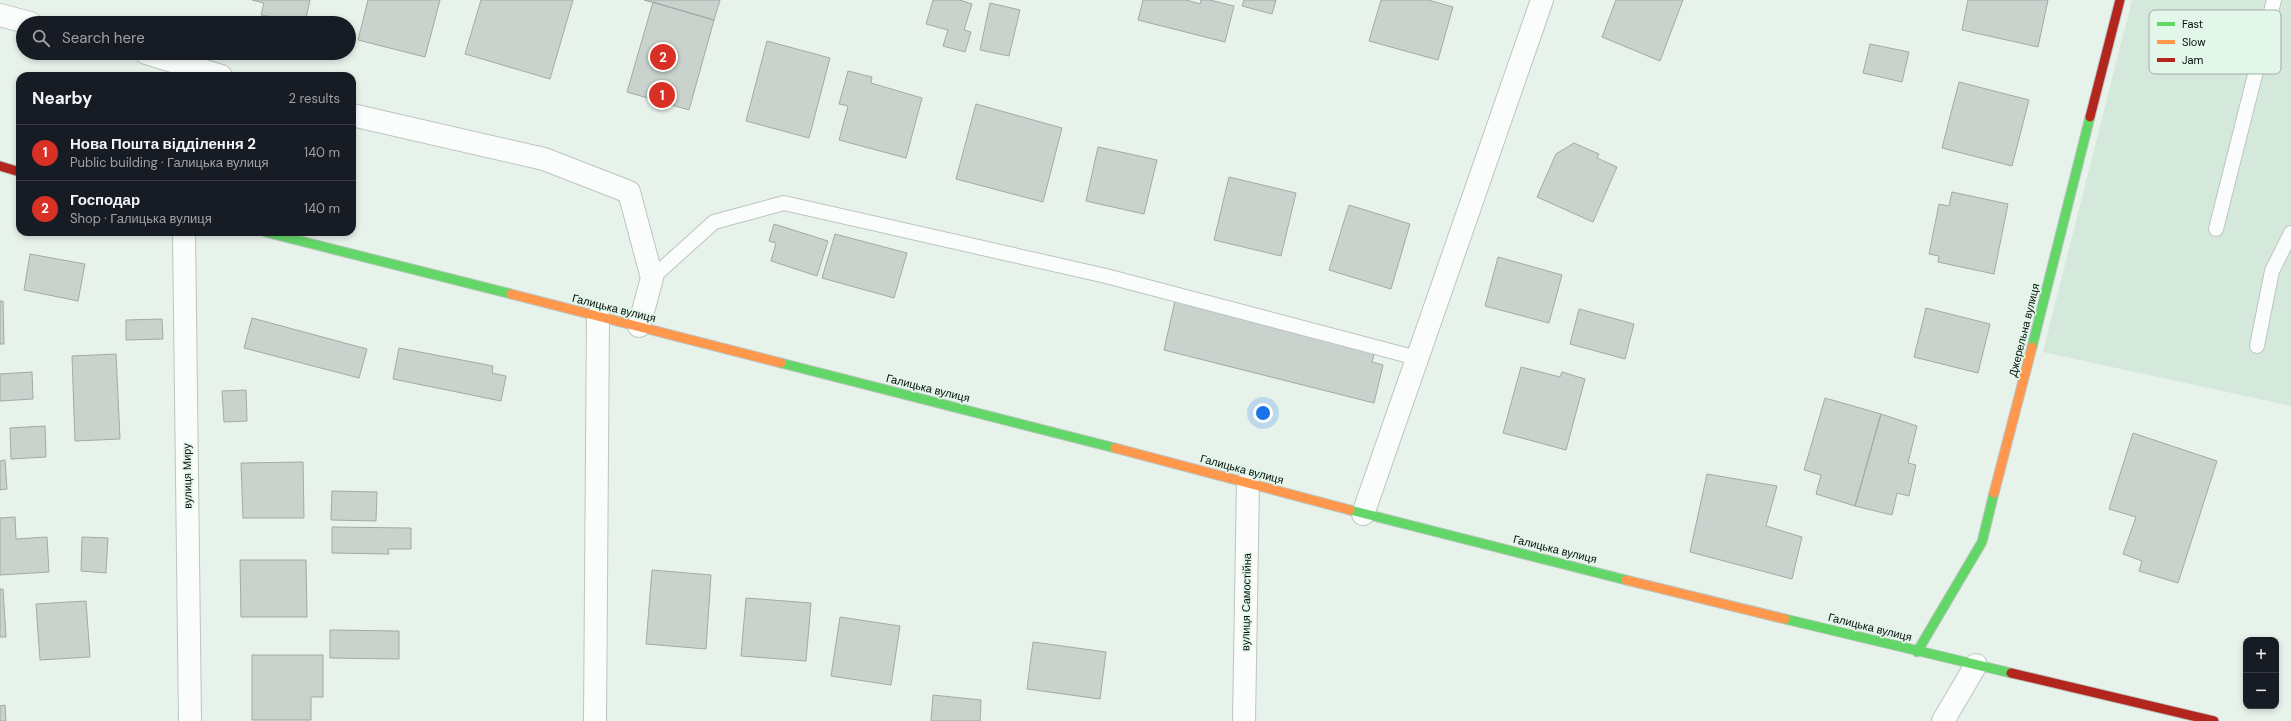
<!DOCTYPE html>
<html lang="en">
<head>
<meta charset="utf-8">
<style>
	:root { --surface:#171b24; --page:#20242c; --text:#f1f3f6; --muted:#9ea1a6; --line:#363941; --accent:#d93025 }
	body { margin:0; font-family:"DM Sans",sans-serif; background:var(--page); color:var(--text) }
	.controls { position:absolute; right:12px; bottom:12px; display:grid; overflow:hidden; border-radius:8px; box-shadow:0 2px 6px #0003 }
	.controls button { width:36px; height:36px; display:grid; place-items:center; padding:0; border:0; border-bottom:1px solid var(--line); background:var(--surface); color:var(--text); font:20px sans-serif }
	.you { position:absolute; left:1263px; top:413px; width:14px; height:14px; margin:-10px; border:3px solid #fff; border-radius:50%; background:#1a73e8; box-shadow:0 0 0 6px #1a73e833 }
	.badge { display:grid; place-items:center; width:26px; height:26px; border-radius:50%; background:var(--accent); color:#fff; font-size:13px; font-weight:700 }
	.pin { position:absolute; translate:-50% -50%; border:2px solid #fff; box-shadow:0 1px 4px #0006 }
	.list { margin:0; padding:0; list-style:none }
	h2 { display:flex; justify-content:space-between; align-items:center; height:52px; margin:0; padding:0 16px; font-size:17px }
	h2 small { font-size:13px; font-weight:400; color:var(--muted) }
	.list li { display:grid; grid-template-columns:26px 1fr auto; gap:12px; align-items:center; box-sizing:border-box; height:56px; padding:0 16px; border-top:1px solid var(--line) }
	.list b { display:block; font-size:15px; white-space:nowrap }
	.list p { margin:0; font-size:13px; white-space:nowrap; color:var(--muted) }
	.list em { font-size:13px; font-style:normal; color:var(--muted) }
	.icon { flex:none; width:22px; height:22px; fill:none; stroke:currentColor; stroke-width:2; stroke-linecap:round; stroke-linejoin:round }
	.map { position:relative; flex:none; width:2291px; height:721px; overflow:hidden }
	.search { position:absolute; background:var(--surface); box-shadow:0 2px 6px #0003; left:16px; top:16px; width:340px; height:44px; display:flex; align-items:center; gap:10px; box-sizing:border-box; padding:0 14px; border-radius:22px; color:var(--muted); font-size:15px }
	.panel { position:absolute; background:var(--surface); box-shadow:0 2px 6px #0003; left:16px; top:72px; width:340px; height:164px; border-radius:12px }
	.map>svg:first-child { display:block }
</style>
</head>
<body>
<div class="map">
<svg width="2291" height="721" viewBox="0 0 2291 721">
	<rect width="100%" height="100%" fill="#e7f2eb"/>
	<path fill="#d4e8dc" d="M2132,0h159v406l-248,-54z"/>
	<path fill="#c9d2cc" stroke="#a2aaa6" d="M252,0h58l-5,23 -44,-8 3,-12z
		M368,0h72l-15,57 -67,-17z
		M481,0h92l-23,79 -85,-25z
		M644,0h76l-6,20z
		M933,0h27l12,4 -8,26 7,2 -6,20 -22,-6 5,-16 -22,-6z
		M1143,0h43l14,4 1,-4h9l24,6 -9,36 -87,-22z
		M1244,0h32l-4,14 -30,-8z
		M1381,0h47l25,7 -15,53 -69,-19z
		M1616,0h67l-23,61 -58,-24z
		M1968,0h80l-10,47 -76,-17z
		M653,2l61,18 -25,90 -62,-18z
		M990,3l30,7 -11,46 -29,-6z
		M767,41l63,17 -21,80 -63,-17z
		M1870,44l39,8 -7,30 -39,-9z
		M848,71l24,6 -1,6 51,15 -16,60 -67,-18 9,-34 -9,-2z
		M1959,82l70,18 -17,66 -70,-18z
		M976,104l86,24 -19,74 -87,-23z
		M1574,143l25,11 -2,4 20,9 -24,55 -56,-25 19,-43z
		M1098,147l59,13 -13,54 -58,-13z
		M1229,177l67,16 -15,63 -67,-16z
		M1952,192l56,12 -14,70 -56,-12 1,-6 -10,-2 10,-50 10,2z
		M1349,205l61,19 -19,65 -62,-19z
		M774,224l54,17 -11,35 -46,-15 5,-18 -7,-2z
		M835,234l72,19 -13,45 -72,-20z
		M30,254l55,10 -7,37 -54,-11z
		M1498,257l64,18 -13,48 -64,-17z
		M0,301h3l1,43h-4z
		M1175,301l200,50 -3,11 11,3 -9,38 -210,-53z
		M1926,308l64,16 -12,49 -64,-16z
		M1579,309l55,15 -9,35 -55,-15z
		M252,318l115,31 -8,29 -115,-30z
		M162,319l1,20 -37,1v-20z
		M399,348l94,18 -1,7 14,3 -5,25 -108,-22z
		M116,354l4,85 -45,2 -3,-85z
		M1521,367l39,10 2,-5 23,7 -19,71 -63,-17z
		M32,372l1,27 -33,2v-27z
		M246,390l1,31 -23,1 -2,-31z
		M1825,398l56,16 -26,92 -39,-12 5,-19 -17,-5z
		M1881,414l36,12 -9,37 8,2 -7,31 -12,-3 -5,22 -37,-9z
		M45,426l1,31 -35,2 -1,-31z
		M2133,433l84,28 -39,122 -39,-12 3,-10 -19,-7 13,-37 -27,-8z
		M5,460l2,29 -7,1v-29z
		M303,462l1,56h-61l-2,-55z
		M1707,474l70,12 -11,40 36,11 -10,42 -102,-27z
		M332,491l45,1 -1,29 -45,-1z
		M15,517l1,22 31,-2 2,35 -49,3v-57z
		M332,527l79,1v21h-23l1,5 -57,-1z
		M82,537l26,1 -2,35 -25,-2z
		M240,560h66l1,57h-66z
		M652,570l59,5 -5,74 -60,-5z
		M0,589h3l3,48h-6z
		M746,598l65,5 -5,58 -65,-5z
		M86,601l4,56 -50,3 -4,-56z
		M840,617l60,9 -9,59 -60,-9z
		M330,630l69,1v28l-69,-1z
		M1033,642l73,10 -6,47 -73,-10z
		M252,655h71v42h-12v23h-59z
		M933,695l48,5 -1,21h-49z
		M5,705l1,16h-6v-15z"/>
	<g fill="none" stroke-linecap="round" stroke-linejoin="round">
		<g stroke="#bcc5c0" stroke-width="16">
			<path id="lane" d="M2216,229l58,-229
				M652,278l62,-56 70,-19 322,73 311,82
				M2257,346l15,-75 19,-38"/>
		</g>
		<g stroke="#bcc5c0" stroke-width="24">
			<path id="street" d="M0,15l30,8
				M146,53l75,23
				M352,115l192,44 85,33 23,86 -13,48
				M184,232l6,489
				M1363,514l179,-514
				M595,721l3,-405
				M1244,721l4,-239
				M1943,721l33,-56"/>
		</g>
		<g stroke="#bcc5c0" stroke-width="11">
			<path id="fast" d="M265,232l246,62
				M2032,347l58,-230
				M781,363l334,85
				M1350,510l276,70
				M1785,619l226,54
				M1917,652l65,-110 12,-49"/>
		</g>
		<g stroke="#bcc5c0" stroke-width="11">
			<path id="slow" d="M511,294l270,69
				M1115,448l235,62
				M1994,493l38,-146
				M1626,580l159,39"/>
		</g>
		<g stroke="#bcc5c0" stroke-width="11">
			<path id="jam" d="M2090,117l30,-117
				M0,166l20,6
				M2011,673l203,48"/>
		</g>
		<use href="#lane" stroke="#fbfdfc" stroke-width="14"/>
		<use href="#street" stroke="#fbfdfc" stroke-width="22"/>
		<use href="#fast" stroke="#63d668" stroke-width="9"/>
		<use href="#slow" stroke="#ff974d" stroke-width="9"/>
		<use href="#jam" stroke="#b3261e" stroke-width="9"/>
	</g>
	<g text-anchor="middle" stroke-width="3.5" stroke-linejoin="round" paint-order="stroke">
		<g font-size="11" fill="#070e0a" stroke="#e2f6ea">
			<text transform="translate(614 308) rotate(14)" y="4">Галицька вулиця</text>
			<text transform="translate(2024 330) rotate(-76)" y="4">Джерельна вулиця</text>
			<text transform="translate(928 388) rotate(14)" y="4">Галицька вулиця</text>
			<text transform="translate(1242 469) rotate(15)" y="4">Галицька вулиця</text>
			<text transform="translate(187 476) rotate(-91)" y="4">вулиця Миру</text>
			<text transform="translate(1555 549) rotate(14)" y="4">Галицька вулиця</text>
			<text transform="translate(1246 602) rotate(-89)" y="4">вулиця Самостійна</text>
			<text transform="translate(1870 627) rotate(14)" y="4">Галицька вулиця</text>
		</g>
	</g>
	<rect x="2149" y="10" width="132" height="64" rx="6" fill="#e2f6ea" stroke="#a0b0a7" stroke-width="1"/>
	<rect x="2157" y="22" width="18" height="4" fill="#63d668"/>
	<rect x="2157" y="40" width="18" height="4" fill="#ff974d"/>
	<rect x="2157" y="58" width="18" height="4" fill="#b3261e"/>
	<g font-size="11" fill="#070e0a">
		<text x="2182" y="28">Fast</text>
		<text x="2182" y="46">Slow</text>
		<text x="2182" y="64">Jam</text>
	</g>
</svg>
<div class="controls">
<button>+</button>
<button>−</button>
</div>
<div class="you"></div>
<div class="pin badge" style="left:662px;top:95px">1</div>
<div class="pin badge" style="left:663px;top:57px">2</div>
<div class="search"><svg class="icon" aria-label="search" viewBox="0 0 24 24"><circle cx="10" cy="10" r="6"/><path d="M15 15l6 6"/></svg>Search here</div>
<section class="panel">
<h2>Nearby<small>2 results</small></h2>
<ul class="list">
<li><span class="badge">1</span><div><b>Нова Пошта відділення 2</b><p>Public building · Галицька вулиця</p></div><em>140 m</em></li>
<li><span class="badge">2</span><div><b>Господар</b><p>Shop · Галицька вулиця</p></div><em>140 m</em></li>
</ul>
</section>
</div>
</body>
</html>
